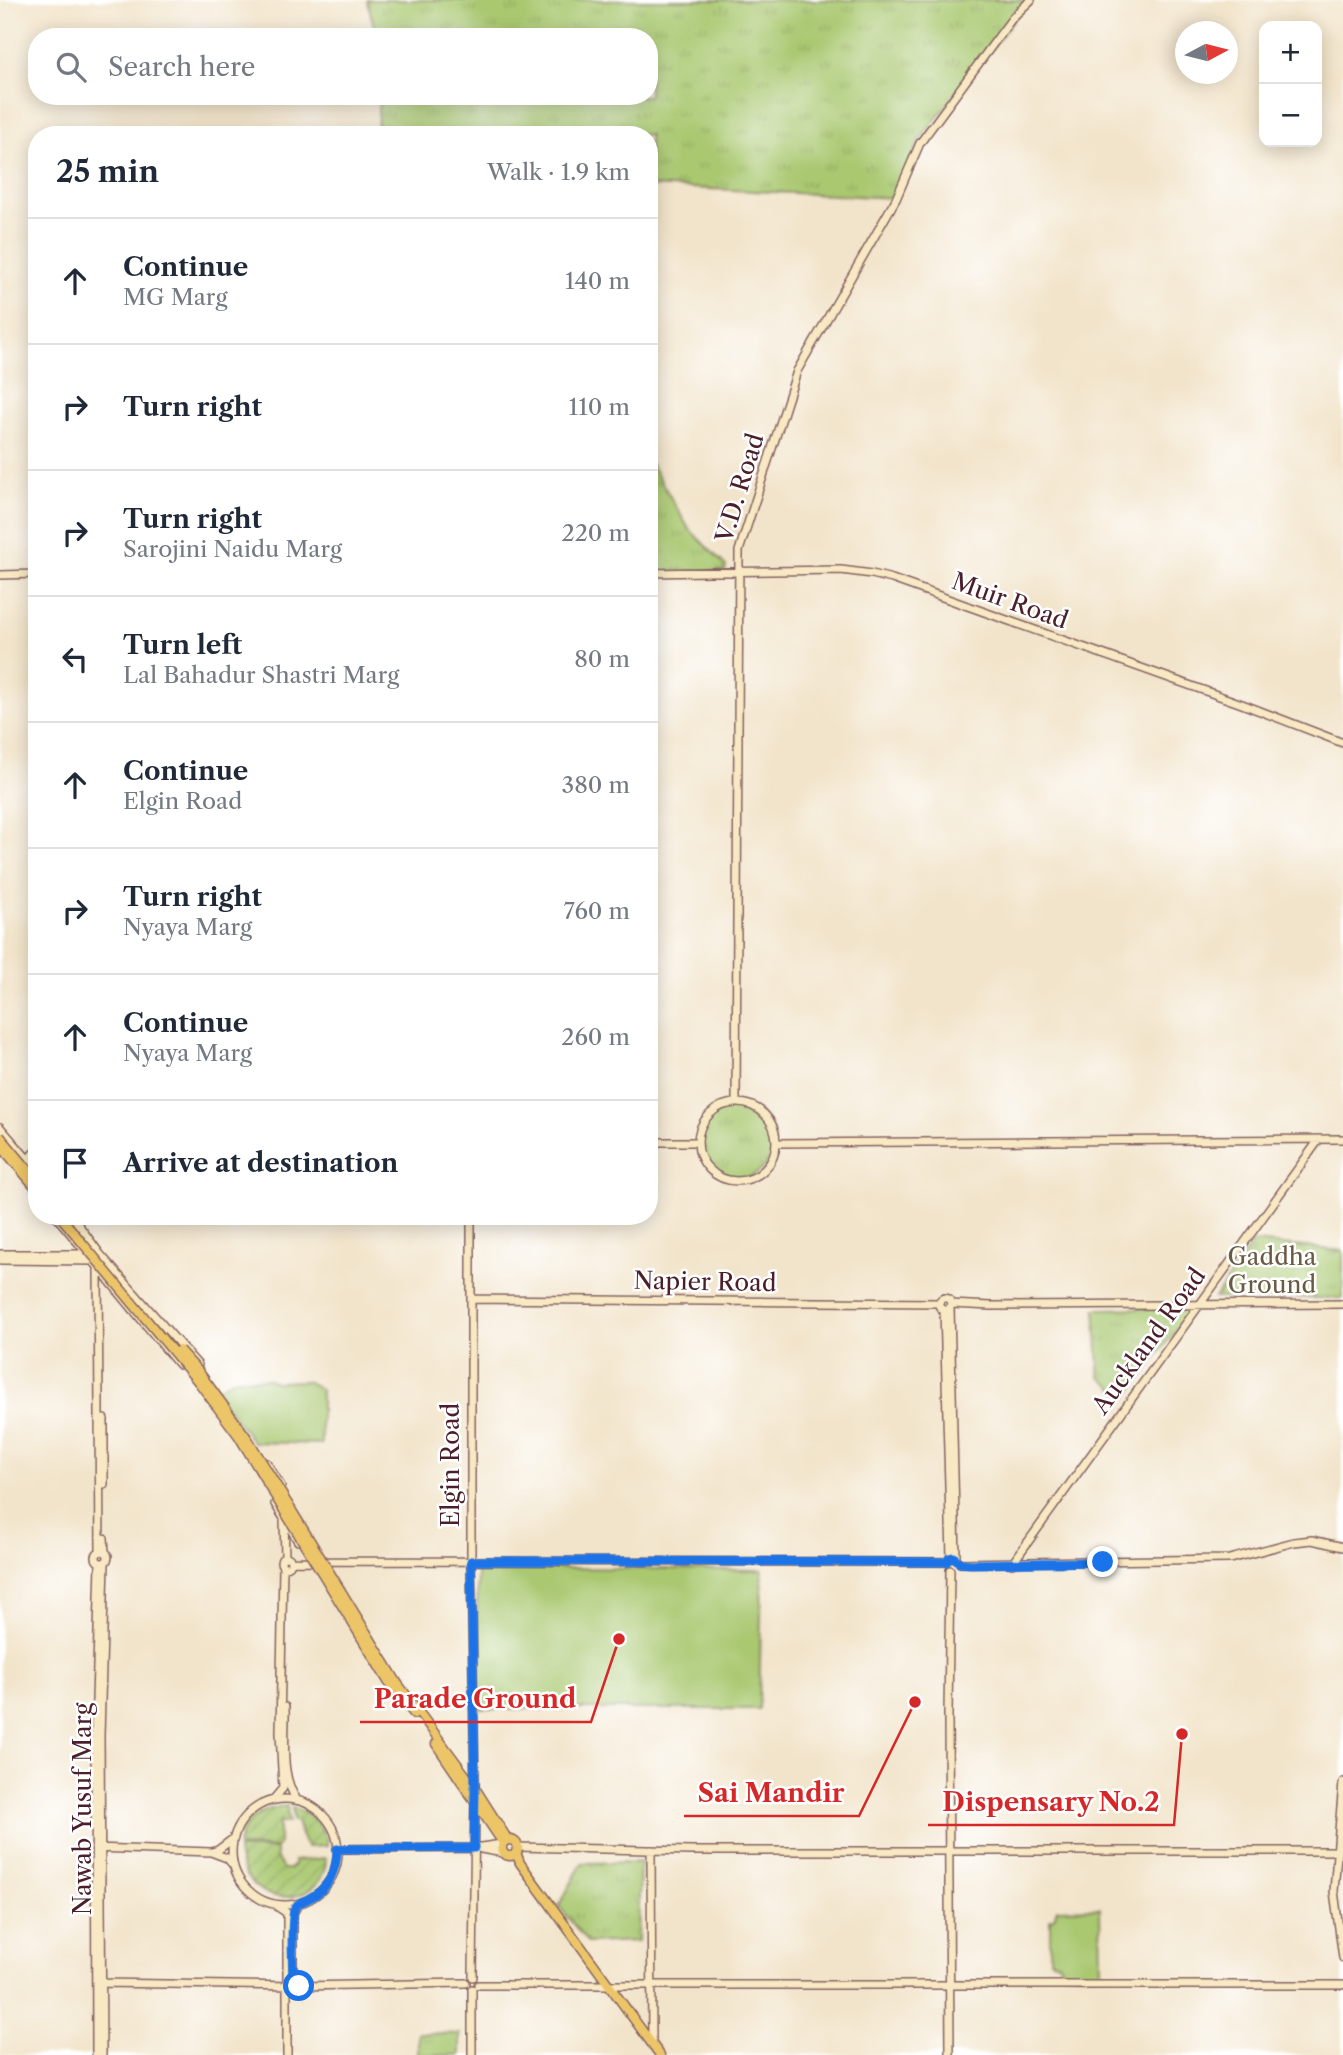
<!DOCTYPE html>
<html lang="en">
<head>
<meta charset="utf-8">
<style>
	:root { --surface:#fff; --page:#f2f2f3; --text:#1f2937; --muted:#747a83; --line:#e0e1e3 }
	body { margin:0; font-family:"Libre Caslon Text",serif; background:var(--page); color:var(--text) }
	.controls { position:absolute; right:21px; top:21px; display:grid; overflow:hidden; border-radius:14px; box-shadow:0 4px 18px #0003 }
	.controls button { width:63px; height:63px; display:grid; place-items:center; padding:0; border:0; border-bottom:2px solid var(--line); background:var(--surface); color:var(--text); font:35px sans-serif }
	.compass { position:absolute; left:1175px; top:21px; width:63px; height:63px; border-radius:50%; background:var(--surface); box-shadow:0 4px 18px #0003; rotate:83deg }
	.stop { position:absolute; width:21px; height:21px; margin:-16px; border:5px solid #1a73e8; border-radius:50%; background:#fff }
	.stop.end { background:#1a73e8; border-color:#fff; box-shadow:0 2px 7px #0008 }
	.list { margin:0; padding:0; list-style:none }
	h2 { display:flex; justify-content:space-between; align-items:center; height:91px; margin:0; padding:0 28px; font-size:30px }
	h2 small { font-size:23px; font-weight:400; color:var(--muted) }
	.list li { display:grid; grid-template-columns:46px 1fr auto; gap:21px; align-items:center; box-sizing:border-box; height:126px; padding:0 28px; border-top:2px solid var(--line) }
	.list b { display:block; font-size:26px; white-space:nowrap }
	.list p { margin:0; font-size:23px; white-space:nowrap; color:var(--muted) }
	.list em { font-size:23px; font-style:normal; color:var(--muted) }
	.icon { flex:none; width:38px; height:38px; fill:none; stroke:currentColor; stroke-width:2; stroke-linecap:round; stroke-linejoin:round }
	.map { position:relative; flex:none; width:1343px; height:2055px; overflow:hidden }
	.search { position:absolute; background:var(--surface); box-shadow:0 4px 18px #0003; left:28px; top:28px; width:630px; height:77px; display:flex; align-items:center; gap:18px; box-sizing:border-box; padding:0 24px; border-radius:28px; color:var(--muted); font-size:26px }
	.panel { position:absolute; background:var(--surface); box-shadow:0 4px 18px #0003; left:28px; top:126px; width:630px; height:1099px; border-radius:28px }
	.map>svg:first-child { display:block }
</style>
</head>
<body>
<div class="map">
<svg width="1343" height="2055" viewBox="0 0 1343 2055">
	<defs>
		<pattern id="grass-tufts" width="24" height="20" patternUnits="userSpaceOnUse" patternTransform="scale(1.75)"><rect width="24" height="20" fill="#a9c870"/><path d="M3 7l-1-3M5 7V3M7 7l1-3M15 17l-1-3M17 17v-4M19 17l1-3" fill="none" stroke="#93ab61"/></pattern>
		<pattern id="garden-furrows" width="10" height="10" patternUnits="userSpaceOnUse" patternTransform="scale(1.75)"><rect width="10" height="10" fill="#a9c870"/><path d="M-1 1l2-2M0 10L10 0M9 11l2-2" fill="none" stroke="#93ab61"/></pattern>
	</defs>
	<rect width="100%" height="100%" fill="#fff"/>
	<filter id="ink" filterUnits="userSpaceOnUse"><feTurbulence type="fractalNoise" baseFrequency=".0143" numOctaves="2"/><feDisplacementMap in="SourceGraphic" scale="14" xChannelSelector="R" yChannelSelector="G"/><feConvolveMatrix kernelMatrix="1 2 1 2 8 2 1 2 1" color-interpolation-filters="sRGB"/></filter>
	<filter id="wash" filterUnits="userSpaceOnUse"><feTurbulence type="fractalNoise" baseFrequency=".00686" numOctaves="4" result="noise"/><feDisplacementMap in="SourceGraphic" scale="28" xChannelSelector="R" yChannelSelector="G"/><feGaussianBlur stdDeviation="1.57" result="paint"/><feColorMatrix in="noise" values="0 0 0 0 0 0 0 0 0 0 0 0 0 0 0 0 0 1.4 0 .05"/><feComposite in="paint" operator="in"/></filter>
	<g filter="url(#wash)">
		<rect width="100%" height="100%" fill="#f2e4ca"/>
		<path fill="url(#grass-tufts)" stroke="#7a744e" stroke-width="2" d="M367,0h662l-110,141 -24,57 -246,-12v-51h-272l2,-39h270v-59h-272z
			M649,461l40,68 37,37 -1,5h-76z
			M700 1142a37 37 0 1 1 74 0a37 37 0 1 1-74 0Z
			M1253,1242l90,9v47h-128z
			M1192,1308l-66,90 -26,-21 -5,-68z
			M640,1862l-2,79 -50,2 -29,-37 23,-43z
			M418,2033l42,1v21h-42z"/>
		<path fill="url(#garden-furrows)" stroke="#7a744e" stroke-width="2" d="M287,1806l1,17h-9v22l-3,3 -38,-1c2,-26 26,-40 49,-41z
			M292,1807c18,6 34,19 35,39l-20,1 -6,-12 -4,-14h-4z
			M238,1849h38v8l7,12h6l5,-4v-4l32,-3c-1,52 -83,55 -88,-9z"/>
		<path fill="#a9c870" stroke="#7a744e" stroke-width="2" d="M235,1378l34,1 6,3 31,-1 15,9v54l-68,-2 -39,-52z
			M477,1567l285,3 -3,139h-281z
			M1100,1908l1,66 -36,-1 -7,-11 -8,-3v-40l4,-1 3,-9z"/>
	</g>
	<g filter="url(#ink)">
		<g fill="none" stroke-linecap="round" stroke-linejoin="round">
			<g stroke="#856463" stroke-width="10">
				<path id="secondary" d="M649,573l192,-3 31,4 20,5 350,125 101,39
					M0,575l37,-1
					M698 1142a39 39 0 1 1 78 0a39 39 0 1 1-78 0Z
					M736,1103l3,-552 58,-180 99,-172 24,-56 93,-126 18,-17
					M0,1127l37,43
					M649,1142h49
					M776,1143l567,-4
					M26,1162l11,-13
					M56,1216l123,149
					M72,1216l28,38 98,111
					M471,1216v345l4,228
					M0,1254h89
					M0,1260l94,1
					M98,1270l2,282
					M939 1304a6 6 0 1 1 12 0a6 6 0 1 1-12 0Z
					M471,1299l468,4
					M951,1304l40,2 352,-2
					M950,1307l6,251
					M944,1310l7,247
					M267,1463l14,23
					M104,1484v-65
					M275,1504l23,37
					M284,1519l1,38
					M104,1538l1,14
					M96 1557a6 6 0 1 1 12 0a6 6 0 1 1-12 0Z
					M281 1562a5 5 0 1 1 10 0a5 5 0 1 1-10 0Z
					M291,1561l655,1
					M960,1563l270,-4 64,-17 18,-2 31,7
					M1012,1564l306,-423
					M950,1570l-2,144 2,341
					M285,1707c1,29 -6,68 12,93
					M1343,1782l-9,109 9,67
					M232 1852a53 53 0 1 1 106 0a53 53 0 1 1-106 0Z
					M273,1800l10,-12 -3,-55 3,-167
					M517,1847l174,4h645
					M95,1848l116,4 16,6 6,7
					M337,1849l137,-1 28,-4
					M481,1849l22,4
					M651,1850l1,193
					M212,1852l6,-2 16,-12
					M278,1907l9,6v142
					M473,1977l2,-176
					M293,1981v-68l6,-10
					M101,1983l198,3 167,-3
					M478,1985h865
					M472,1989v66
					M96,2055l-1,-321 5,-171
					M102,2055l-2,-319 5,-173"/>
			</g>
			<g stroke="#856463" stroke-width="11">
				<path id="primary" d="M398,1684l77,104 33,52
					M392,1688l22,26
					M436,1744l67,99
					M502 1848a8 8 0 1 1 16 0a8 8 0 1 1-16 0Z
					M516,1852l4,11 140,192"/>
			</g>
			<use href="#secondary" stroke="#f8e8c3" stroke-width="7"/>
			<use href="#primary" stroke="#edc569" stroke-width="8"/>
			<g stroke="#856463" stroke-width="11" stroke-linecap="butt">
				<path id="primary-bridge" d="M0,1136l37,44
					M0,1145l37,44
					M60,1216l140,168 38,51 154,253
					M179,1350l20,22 49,67 150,245"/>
			</g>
			<use href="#primary-bridge" stroke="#edc569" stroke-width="8"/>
		</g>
	</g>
	<g fill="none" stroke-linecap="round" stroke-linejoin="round" filter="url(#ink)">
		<path stroke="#1a73e8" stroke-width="9" d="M299,1986h-6c0,-14 -3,-69 2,-78 3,-6 8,-6 13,-9 20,-9 29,-29 29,-50l137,-1 1,-60 -4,-227 475,1 3,-4 5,-1 6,6 11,1 132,-2"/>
	</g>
	<g text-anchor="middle" stroke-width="5" stroke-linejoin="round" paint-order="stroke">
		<g font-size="24" fill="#4a1f2b" stroke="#fff">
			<text transform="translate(740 488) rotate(-73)" y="8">V.D. Road</text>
			<text transform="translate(1010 601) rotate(20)" y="8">Muir Road</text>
			<text transform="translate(705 1282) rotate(1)" y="8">Napier Road</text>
			<text transform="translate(1149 1341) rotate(-54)" y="8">Auckland Road</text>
			<text transform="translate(451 1465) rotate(-90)" y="8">Elgin Road</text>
			<text transform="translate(83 1809) rotate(-90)" y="8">Nawab Yusuf Marg</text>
		</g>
		<g font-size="24" fill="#6b5a43" stroke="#fff">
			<text x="1272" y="1265">Gaddha<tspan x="1272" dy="28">Ground</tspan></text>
		</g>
	</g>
	<path fill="none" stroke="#d62828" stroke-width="2.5" d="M619 1639L591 1722H360M915 1702L859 1816H684M1182 1734L1174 1825H928"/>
	<g fill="#d62828" stroke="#fff" stroke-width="2.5">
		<circle cx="619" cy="1639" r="7"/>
		<circle cx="915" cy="1702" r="7"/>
		<circle cx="1182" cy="1734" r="7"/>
	</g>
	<g font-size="26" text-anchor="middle" font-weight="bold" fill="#d62828" stroke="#fff" stroke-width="5" stroke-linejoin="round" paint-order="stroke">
		<text x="475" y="1708">Parade Ground</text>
		<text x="771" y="1802">Sai Mandir</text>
		<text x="1051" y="1811">Dispensary No.2</text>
	</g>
</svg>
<div class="controls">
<button>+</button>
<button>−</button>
</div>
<svg class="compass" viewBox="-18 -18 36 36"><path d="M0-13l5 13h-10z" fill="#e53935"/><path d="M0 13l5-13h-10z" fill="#747a83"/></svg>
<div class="stop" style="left:299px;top:1986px"></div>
<div class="stop end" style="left:1103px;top:1562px"></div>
<div class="search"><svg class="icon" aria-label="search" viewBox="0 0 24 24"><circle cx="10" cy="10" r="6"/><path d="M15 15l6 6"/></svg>Search here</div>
<section class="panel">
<h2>25 min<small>Walk · 1.9 km</small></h2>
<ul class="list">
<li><svg class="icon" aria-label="ahead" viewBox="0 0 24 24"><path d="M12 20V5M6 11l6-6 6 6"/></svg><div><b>Continue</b><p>MG Marg</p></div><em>140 m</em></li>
<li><svg class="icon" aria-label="right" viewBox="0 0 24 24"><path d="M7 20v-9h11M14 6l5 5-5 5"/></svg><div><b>Turn right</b></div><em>110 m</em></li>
<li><svg class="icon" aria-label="right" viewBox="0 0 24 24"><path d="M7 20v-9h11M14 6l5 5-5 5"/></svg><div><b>Turn right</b><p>Sarojini Naidu Marg</p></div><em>220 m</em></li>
<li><svg class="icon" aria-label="left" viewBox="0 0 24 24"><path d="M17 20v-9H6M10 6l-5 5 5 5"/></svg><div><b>Turn left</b><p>Lal Bahadur Shastri Marg</p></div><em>80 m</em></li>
<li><svg class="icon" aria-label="ahead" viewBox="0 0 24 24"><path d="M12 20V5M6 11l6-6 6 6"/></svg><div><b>Continue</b><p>Elgin Road</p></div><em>380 m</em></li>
<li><svg class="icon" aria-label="right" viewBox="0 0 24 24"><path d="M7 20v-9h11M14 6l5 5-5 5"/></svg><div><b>Turn right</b><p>Nyaya Marg</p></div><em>760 m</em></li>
<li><svg class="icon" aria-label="ahead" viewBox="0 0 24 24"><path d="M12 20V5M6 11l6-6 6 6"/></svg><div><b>Continue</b><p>Nyaya Marg</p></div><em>260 m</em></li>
<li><svg class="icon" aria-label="arrive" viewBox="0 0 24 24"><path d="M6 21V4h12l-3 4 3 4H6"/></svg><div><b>Arrive at destination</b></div></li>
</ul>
</section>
</div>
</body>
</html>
